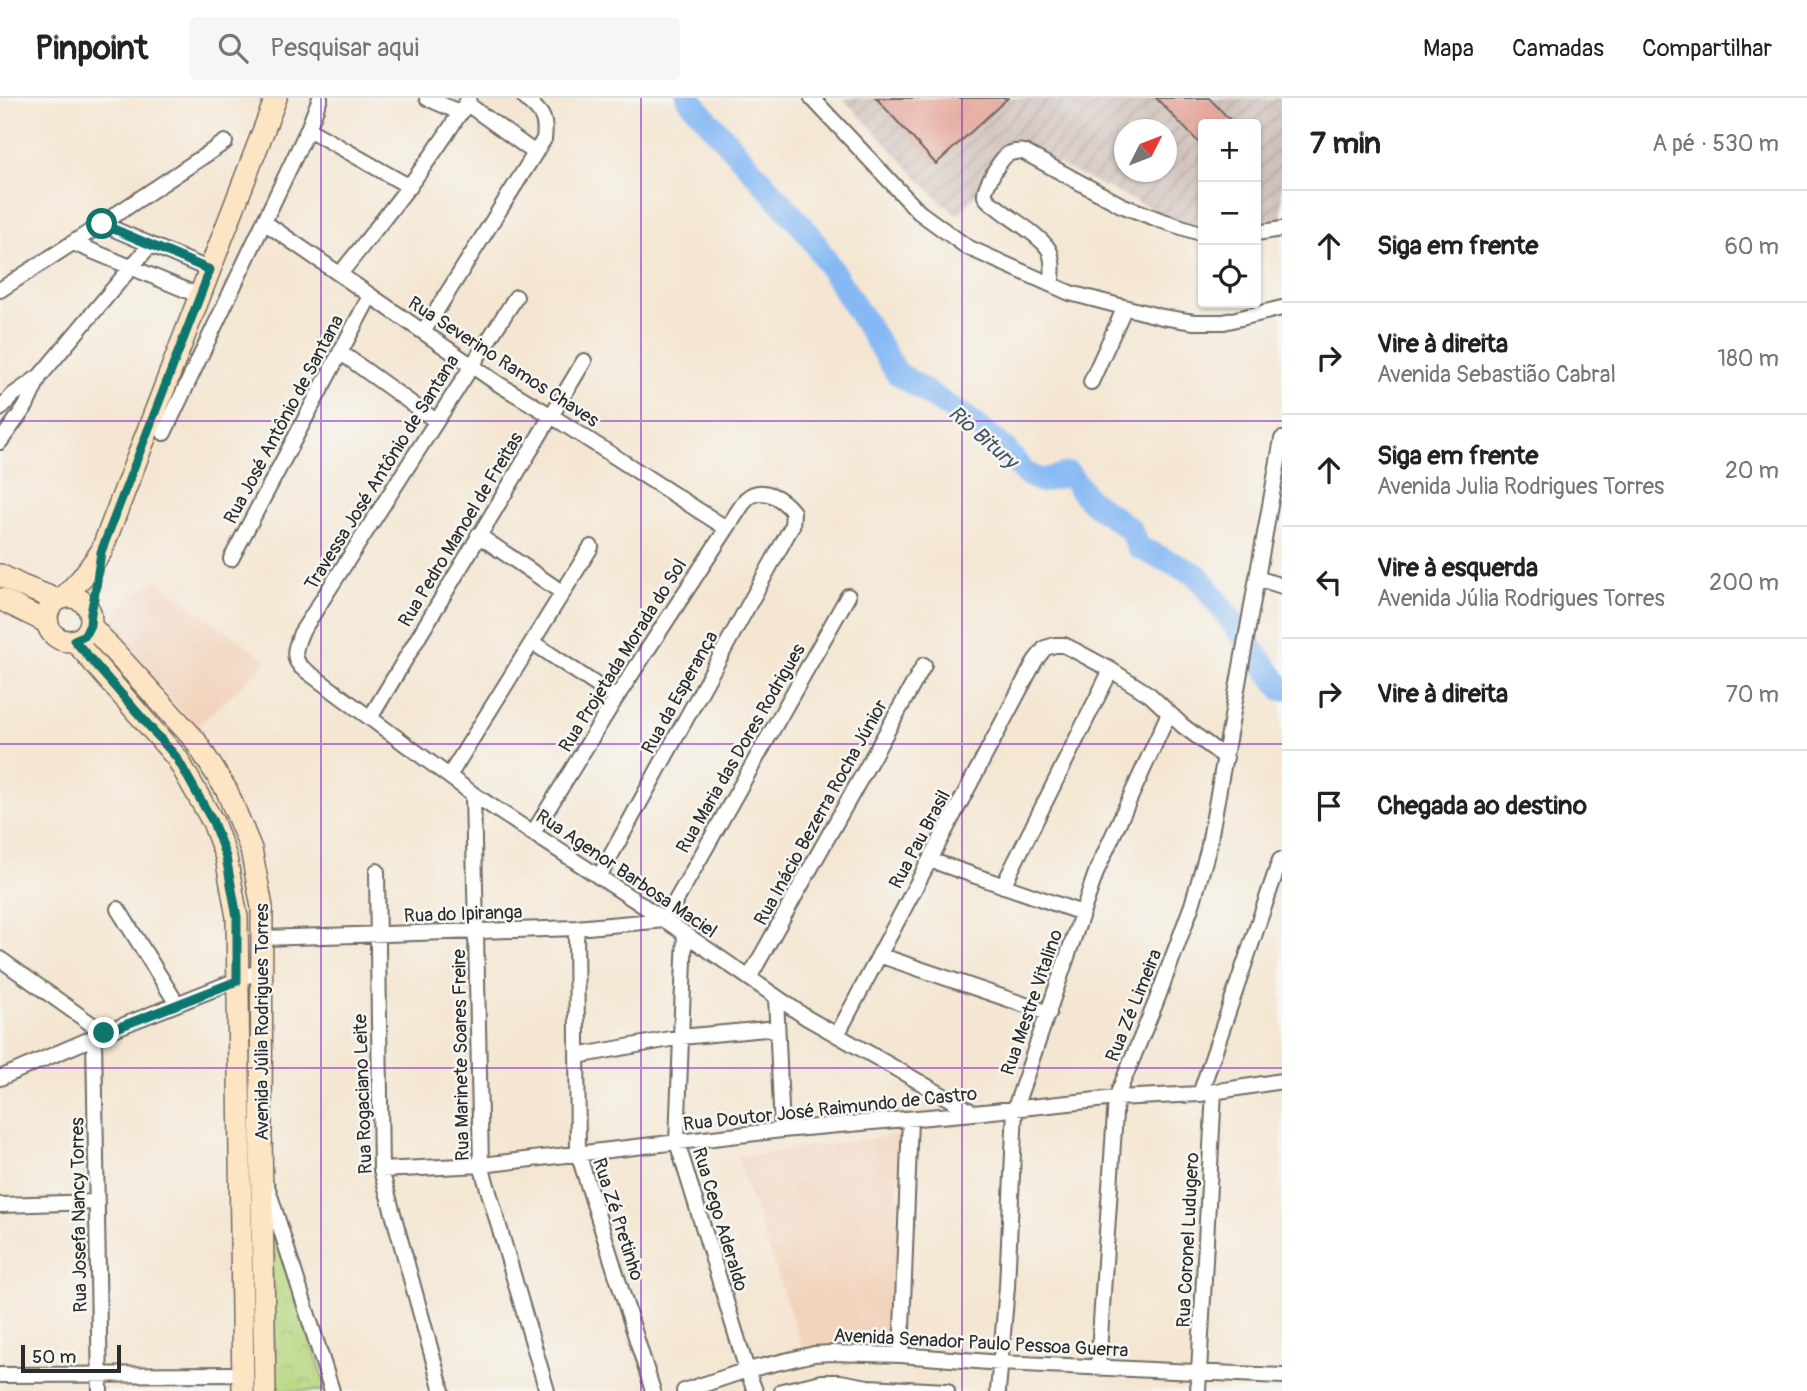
<!DOCTYPE html>
<html lang="pt">
<head>
<meta charset="utf-8">
<style>
	:root { --surface:#fff; --page:#f6f6f6; --text:#222; --muted:#767676; --line:#e0e0e0 }
	body { margin:0; font-family:Pangolin,sans-serif; background:var(--page); color:var(--text) }
	.controls { position:absolute; right:21px; top:21px; display:grid; overflow:hidden; border-radius:7px; box-shadow:0 2px 5px #0004 }
	.controls button { width:63px; height:63px; display:grid; place-items:center; padding:0; border:0; border-bottom:2px solid var(--line); background:var(--surface); color:var(--text); font:35px sans-serif }
	.compass { position:absolute; left:1114px; top:21px; width:63px; height:63px; border-radius:50%; background:var(--surface); box-shadow:0 2px 5px #0004; rotate:48deg }
	.scale { position:absolute; left:21px; bottom:18px; width:100px; box-sizing:border-box; padding-left:7px; border:4px solid #2b2b2b; border-top:0; font-size:19px; line-height:24px; white-space:nowrap; color:#2b2b2b; -webkit-text-stroke:5px #f6f6f2; paint-order:stroke }
	.stop { position:absolute; width:21px; height:21px; margin:-16px; border:5px solid #0f766e; border-radius:50%; background:#fff }
	.stop.end { background:#0f766e; border-color:#fff; box-shadow:0 2px 7px #0008 }
	.list { margin:0; padding:0; list-style:none }
	h2 { display:flex; justify-content:space-between; align-items:center; height:91px; margin:0; padding:0 28px; font-size:30px }
	h2 small { font-size:23px; font-weight:400; color:var(--muted) }
	.list li { display:grid; grid-template-columns:46px 1fr auto; gap:21px; align-items:center; box-sizing:border-box; height:112px; padding:0 28px; border-top:2px solid var(--line) }
	.list b { display:block; font-size:26px; white-space:nowrap }
	.list p { margin:0; font-size:23px; white-space:nowrap; color:var(--muted) }
	.list em { font-size:23px; font-style:normal; color:var(--muted) }
	.icon { flex:none; width:38px; height:38px; fill:none; stroke:currentColor; stroke-width:2; stroke-linecap:round; stroke-linejoin:round }
	.map { position:relative; flex:none; width:1282px; height:1293px; overflow:hidden }
	header { display:flex; align-items:center; gap:42px; box-sizing:border-box; height:98px; padding:0 35px; background:var(--surface); border-bottom:2px solid var(--line) }
	header strong { font-size:33px }
	nav { display:flex; gap:38px; margin-inline-start:auto; font-size:24px }
	.search { width:490px; height:63px; background:var(--page); display:flex; align-items:center; gap:18px; box-sizing:border-box; padding:0 24px; border-radius:7px; color:var(--muted); font-size:26px }
	main { display:flex }
	aside { flex:1; background:var(--surface) }
	.map>svg:first-child { display:block }
</style>
</head>
<body>
<header>
<strong>Pinpoint</strong>
<div class="search"><svg class="icon" aria-label="search" viewBox="0 0 24 24"><circle cx="10" cy="10" r="6"/><path d="M15 15l6 6"/></svg>Pesquisar aqui</div>
<nav><a>Mapa</a><a>Camadas</a><a>Compartilhar</a></nav>
</header>
<main>
<div class="map">
<svg width="1282" height="1293" viewBox="0 0 1282 1293">
	<defs>
		<pattern id="industrial-furrows" width="10" height="10" patternUnits="userSpaceOnUse" patternTransform="scale(1.75)"><rect width="10" height="10" fill="#cfc0ba"/><path d="M-1 1l2-2M0 10L10 0M9 11l2-2" fill="none" stroke="#b2a5a0"/></pattern>
		<pattern id="park-crowns" width="20" height="18" patternUnits="userSpaceOnUse" patternTransform="scale(1.75)"><rect width="20" height="18" fill="#b4d57c"/><path d="M2 6a3 3 0 1 1 6 0M12 15a3 3 0 1 1 6 0" fill="none" stroke="#9bb76b"/></pattern>
	</defs>
	<rect width="100%" height="100%" fill="#f6f6f2"/>
	<filter id="ink" filterUnits="userSpaceOnUse"><feTurbulence type="fractalNoise" baseFrequency=".0143" numOctaves="2"/><feDisplacementMap in="SourceGraphic" scale="14" xChannelSelector="R" yChannelSelector="G"/><feConvolveMatrix kernelMatrix="1 2 1 2 8 2 1 2 1" color-interpolation-filters="sRGB"/></filter>
	<filter id="wash" filterUnits="userSpaceOnUse"><feTurbulence type="fractalNoise" baseFrequency=".00686" numOctaves="4" result="noise"/><feDisplacementMap in="SourceGraphic" scale="28" xChannelSelector="R" yChannelSelector="G"/><feGaussianBlur stdDeviation="1.57" result="paint"/><feColorMatrix in="noise" values="0 0 0 0 0 0 0 0 0 0 0 0 0 0 0 0 0 1.4 0 .05"/><feComposite in="paint" operator="in"/></filter>
	<g filter="url(#wash)">
		<rect width="100%" height="100%" fill="#f4e6d2"/>
		<path fill="#f2d4be" d="M157,483l111,80 -72,67 -91,-105 28,-29z
			M897,1037l2,223 -98,-13 -64,-188z"/>
		<path fill="url(#industrial-furrows)" fill-rule="evenodd" d="M843,0h439v123l-26,6v-103h-53v102l-24,-4 -160,-76 -61,69 -20,-16zM1125,32h42v42h-42z"/>
		<path fill="url(#park-crowns)" stroke="#708054" stroke-width="2" d="M268,1113l60,180h-53z"/>
		<g fill="none" stroke-linecap="round" stroke-linejoin="round">
			<path stroke="#86b9f4" stroke-width="24" d="M688,0l121,136 88,139 75,49 33,27 20,24 16,8 28,-7 20,26 41,29 8,18 59,28 85,114"/>
		</g>
		<g id="blocks">
			<path fill="#e3a194" d="M876,0h132l-72,66z
				M1156,0h53l25,26h-31v23z"/>
		</g>
	</g>
	<g filter="url(#ink)">
		<use href="#blocks" fill-opacity="0" stroke="#716c65" stroke-width="2"/>
		<g fill="none" stroke-linecap="round" stroke-linejoin="round">
			<g stroke="#716c65" stroke-width="18">
				<path id="minor" d="M427,0l34,15
					M812,0l107,114 48,35 103,46 92,24 32,5h30l58,-14
					M466,5l69,50
					M308,31l102,58
					M264,124l233,161 53,32 176,113
					M102,126l108,46
					M1256,135l26,-4
					M73,145l127,53
					M340,176c45,-57 92,-113 129,-176
					M1052,181c1,-9 1,-18 -2,-27 -6,-15 -41,-34 -53,-45 -4,-3 -10,-6 -12,-11 -2,-8 16,-38 23,-42 5,-2 11,-3 16,-2l97,53 39,15 43,14
					M0,192l88,-57 137,-91
					M516,199l-215,336c-5,13 -10,23 0,34l172,127 192,126 142,98 167,95
					M423,234l121,-193c3,-22 -3,-27 -19,-41
					M340,254l96,69
					M1091,284l34,-75
					M0,311l13,-14 27,-19 110,-131
					M164,335l144,-304 12,-31
					M0,344l26,-36 13,-28
					M478,437l85,58
					M231,461l139,-263
					M1257,480l25,8
					M532,544l84,56
					M370,620l214,-357
					M449,678l142,-229
					M473,696l8,371 66,226
					M533,735l83,-135 130,-199c16,-14 36,-1 47,13l-1,14 -193,351
					M930,762l152,53
					M377,773l4,299 61,221
					M1003,788l108,-216
					M118,811l59,95
					M576,830l2,225 75,238
					M685,836l-8,208 70,228 8,21
					M262,840l314,-10 89,-8 183,-324
					M879,857l170,58
					M0,861l104,74
					M749,880l175,-313
					M776,899l6,133
					M837,937l198,-374 10,-13 10,-3h9l10,5 37,20 39,25 33,31 43,32
					M94,940l6,353
					M577,958l104,-19 96,-9
					M0,980l104,-45 158,-63
					M1200,996l80,-234
					M381,1072l100,-5 301,-35 192,-17 142,-15 84,-4 82,-13
					M267,1088l65,205
					M0,1107l97,-3
					M901,1257l9,-236
					M1098,1269l18,-269 40,-96 36,-97 16,-55 74,-411
					M0,1277l243,-1
					M684,1293l63,-21 67,-16 18,-1 69,2 100,8 281,13
					M782,1293l40,-9h18l28,5 79,4
					M998,1293l9,-104 8,-179 82,-238 72,-157
					M1198,1293l16,-300"/>
			</g>
			<g stroke="#716c65" stroke-width="24">
				<path id="secondary" d="M0,477l22,11 36,14
					M64,499l17,-18 20,-27 175,-454
					M47 521a22 22 0 1 1 44 0a22 22 0 1 1-44 0Z
					M0,501l48,24
					M90,527l105,115 32,51 24,58 11,58 -1,228 4,256
					M74,542l103,118 36,64 13,35 11,60 6,474"/>
			</g>
			<use href="#minor" stroke="#fff" stroke-width="14"/>
			<use href="#secondary" stroke="#fde5c4" stroke-width="21"/>
		</g>
	</g>
	<g fill="none" stroke-linecap="round" stroke-linejoin="round" filter="url(#ink)">
		<path stroke="#0f766e" stroke-width="9" d="M102,126l108,46 -109,282 -5,35 -5,26 -1,12 -5,10 -11,5 103,118 36,64 13,35 11,60v64l-133,52"/>
	</g>
	<path fill="none" stroke="#7b2cbf" stroke-width="2" stroke-opacity="0.55" d="M321,0v1293M641,0v1293M962,0v1293M0,323h1282M0,646h1282M0,970h1282"/>
	<g text-anchor="middle" stroke-width="5" stroke-linejoin="round" paint-order="stroke">
		<g font-size="19" fill="#2b2b2b" stroke="#f6f6f2">
			<text transform="translate(504 263) rotate(33)" y="7">Rua Severino Ramos Chaves</text>
			<text transform="translate(283 321) rotate(-62)" y="7">Rua José Antônio de Santana</text>
			<text transform="translate(381 374) rotate(-58)" y="7">Travessa José Antônio de Santana</text>
			<text transform="translate(460 431) rotate(-59)" y="7">Rua Pedro Manoel de Freitas</text>
			<text transform="translate(622 557) rotate(-58)" y="7">Rua Projetada Morada do Sol</text>
			<text transform="translate(679 594) rotate(-61)" y="7">Rua da Esperança</text>
			<text transform="translate(740 650) rotate(-60)" y="7">Rua Maria das Dores Rodrigues</text>
			<text transform="translate(820 714) rotate(-61)" y="7">Rua Inácio Bezerra Rocha Júnior</text>
			<text transform="translate(919 741) rotate(-62)" y="7">Rua Pau Brasil</text>
			<text transform="translate(627 775) rotate(34)" y="7">Rua Agenor Barbosa Maciel</text>
			<text transform="translate(463 815) rotate(-2)" y="7">Rua do Ipiranga</text>
			<text transform="translate(1031 904) rotate(-71)" y="7">Rua Mestre Vitalino</text>
			<text transform="translate(1133 907) rotate(-68)" y="7">Rua Zé Limeira</text>
			<text transform="translate(261 924) rotate(-90)" y="7">Avenida Júlia Rodrigues Torres</text>
			<text transform="translate(460 957) rotate(-91)" y="7">Rua Marinete Soares Freire</text>
			<text transform="translate(362 996) rotate(-92)" y="7">Rua Rogaciano Leite</text>
			<text transform="translate(830 1010) rotate(-6)" y="7">Rua Doutor José Raimundo de Castro</text>
			<text transform="translate(78 1117) rotate(-91)" y="7">Rua Josefa Nancy Torres</text>
			<text transform="translate(619 1121) rotate(72)" y="7">Rua Zé Pretinho</text>
			<text transform="translate(721 1121) rotate(73)" y="7">Rua Cego Aderaldo</text>
			<text transform="translate(1187 1142) rotate(-87)" y="7">Rua Coronel Ludugero</text>
			<text transform="translate(981 1244) rotate(3)" y="7">Avenida Senador Paulo Pessoa Guerra</text>
		</g>
		<g font-size="21" font-style="italic" fill="#465667" stroke="#f6f6f2">
			<text transform="translate(983 339) rotate(41)" y="7">Rio Bitury</text>
		</g>
	</g>
</svg>
<div class="controls">
<button>+</button>
<button>−</button>
<button><svg class="icon" aria-label="locate" viewBox="0 0 24 24"><circle cx="12" cy="12" r="6"/><path d="M12 2v4M12 18v4M2 12h4M18 12h4"/></svg></button>
</div>
<svg class="compass" viewBox="-18 -18 36 36"><path d="M0-13l5 13h-10z" fill="#e53935"/><path d="M0 13l5-13h-10z" fill="#767676"/></svg>
<div class="scale">50 m</div>
<div class="stop" style="left:102px;top:126px"></div>
<div class="stop end" style="left:104px;top:935px"></div>
</div>
<aside>
<h2>7 min<small>A pé · 530 m</small></h2>
<ul class="list">
<li><svg class="icon" aria-label="ahead" viewBox="0 0 24 24"><path d="M12 20V5M6 11l6-6 6 6"/></svg><div><b>Siga em frente</b></div><em>60 m</em></li>
<li><svg class="icon" aria-label="right" viewBox="0 0 24 24"><path d="M7 20v-9h11M14 6l5 5-5 5"/></svg><div><b>Vire à direita</b><p>Avenida Sebastião Cabral</p></div><em>180 m</em></li>
<li><svg class="icon" aria-label="ahead" viewBox="0 0 24 24"><path d="M12 20V5M6 11l6-6 6 6"/></svg><div><b>Siga em frente</b><p>Avenida Julia Rodrigues Torres</p></div><em>20 m</em></li>
<li><svg class="icon" aria-label="left" viewBox="0 0 24 24"><path d="M17 20v-9H6M10 6l-5 5 5 5"/></svg><div><b>Vire à esquerda</b><p>Avenida Júlia Rodrigues Torres</p></div><em>200 m</em></li>
<li><svg class="icon" aria-label="right" viewBox="0 0 24 24"><path d="M7 20v-9h11M14 6l5 5-5 5"/></svg><div><b>Vire à direita</b></div><em>70 m</em></li>
<li><svg class="icon" aria-label="arrive" viewBox="0 0 24 24"><path d="M6 21V4h12l-3 4 3 4H6"/></svg><div><b>Chegada ao destino</b></div></li>
</ul>
</aside>
</main>
</body>
</html>
